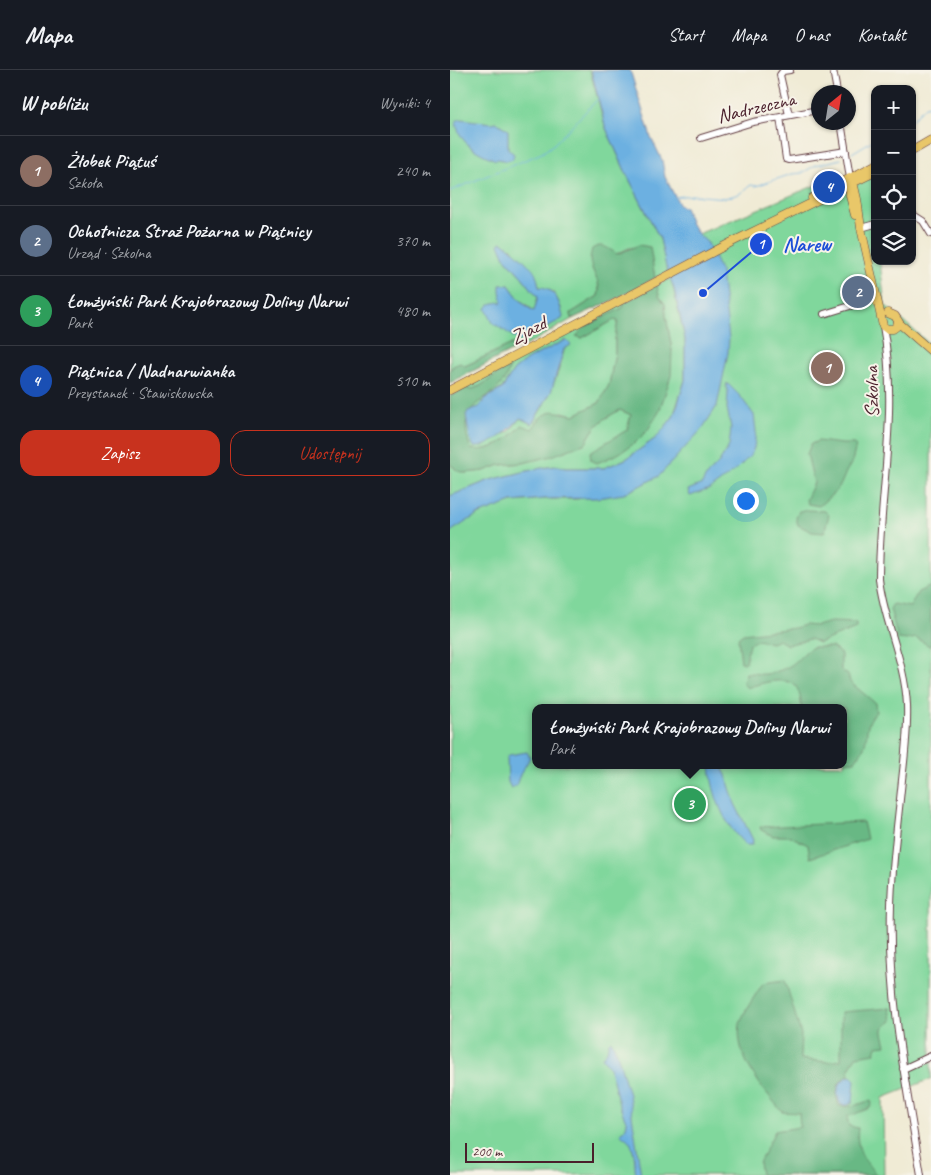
<!DOCTYPE html>
<html lang="pl">
<head>
<meta charset="utf-8">
<style>
	:root { --surface:#171b24; --page:#20242c; --text:#f1f3f6; --muted:#9ea1a6; --line:#363941; --accent:#c8321e }
	body { margin:0; font-family:Caveat,sans-serif; background:var(--page); color:var(--text) }
	.controls { position:absolute; right:15px; top:15px; display:grid; overflow:hidden; border-radius:10px; box-shadow:0 1px 4px #0004 }
	.controls button { width:45px; height:45px; display:grid; place-items:center; padding:0; border:0; border-bottom:1px solid var(--line); background:var(--surface); color:var(--text); font:25px sans-serif }
	.compass { position:absolute; left:361px; top:15px; width:45px; height:45px; border-radius:50%; background:var(--surface); box-shadow:0 1px 4px #0004; rotate:30deg }
	.scale { position:absolute; left:15px; bottom:12px; width:129px; box-sizing:border-box; padding-left:5px; border:2px solid #4a1f2b; border-top:0; font-size:14px; line-height:18px; white-space:nowrap; color:#4a1f2b; -webkit-text-stroke:4px #f7f3e8; paint-order:stroke }
	.you { position:absolute; left:295px; top:430px; width:18px; height:18px; margin:-12px; border:4px solid #fff; border-radius:50%; background:#1a73e8; box-shadow:0 0 0 8px #1a73e833 }
	.badge { display:grid; place-items:center; width:32px; height:32px; border-radius:50%; background:var(--accent); color:#fff; font-size:16px; font-weight:700 }
	.pin { position:absolute; translate:-50% -50%; border:2px solid #fff; box-shadow:0 1px 5px #0006 }
	.popup { position:absolute; left:82px; top:634px; width:315px; height:65px; box-sizing:border-box; display:grid; place-content:center; border-radius:10px; background:var(--surface); filter:drop-shadow(0 1px 4px #0005); font-size:16px; white-space:nowrap; color:var(--muted) }
	.popup b { font-size:19px; color:var(--text) }
	.popup::after { content:''; position:absolute; left:50%; top:100%; margin-left:-10px; border:10px solid transparent; border-top-color:var(--surface) }
	.list { margin:0; padding:0; list-style:none }
	h2 { display:flex; justify-content:space-between; align-items:center; height:65px; margin:0; padding:0 20px; font-size:21px }
	h2 small { font-size:16px; font-weight:400; color:var(--muted) }
	.list li { display:grid; grid-template-columns:32px 1fr auto; gap:15px; align-items:center; box-sizing:border-box; height:70px; padding:0 20px; border-top:1px solid var(--line) }
	.list b { display:block; font-size:19px; white-space:nowrap }
	.list p { margin:0; font-size:16px; white-space:nowrap; color:var(--muted) }
	.list em { font-size:16px; font-style:normal; color:var(--muted) }
	.actions { display:flex; gap:10px; padding:15px 20px }
	.actions a { flex:1; padding:11px 0; border:1px solid var(--accent); border-radius:15px; text-align:center; font-size:18px; color:var(--accent) }
	.actions .main { background:var(--accent); color:#fff }
	.icon { flex:none; width:28px; height:28px; fill:none; stroke:currentColor; stroke-width:2; stroke-linecap:round; stroke-linejoin:round }
	.map { position:relative; flex:none; width:481px; height:1105px; overflow:hidden }
	header { display:flex; align-items:center; gap:30px; box-sizing:border-box; height:70px; padding:0 25px; background:var(--surface); border-bottom:1px solid var(--line) }
	header strong { font-size:24px }
	nav { display:flex; gap:28px; margin-inline-start:auto; font-size:18px }
	main { display:flex }
	aside { flex:1; background:var(--surface) }
	.map>svg:first-child { display:block }
</style>
</head>
<body>
<header>
<strong>Mapa</strong>
<nav><a>Start</a><a>Mapa</a><a>O nas</a><a>Kontakt</a></nav>
</header>
<main>
<aside>
<h2>W pobliżu<small>Wyniki: 4</small></h2>
<ul class="list">
<li><span class="badge" style="background:#8d6e63">1</span><div><b>Żłobek Piątuś</b><p>Szkoła</p></div><em>240 m</em></li>
<li><span class="badge" style="background:#5c6f8a">2</span><div><b>Ochotnicza Straż Pożarna w Piątnicy</b><p>Urząd · Szkolna</p></div><em>370 m</em></li>
<li><span class="badge" style="background:#2e9e5b">3</span><div><b>Łomżyński Park Krajobrazowy Doliny Narwi</b><p>Park</p></div><em>480 m</em></li>
<li><span class="badge" style="background:#1a4fb4">4</span><div><b>Piątnica / Nadnarwianka</b><p>Przystanek · Stawiskowska</p></div><em>510 m</em></li>
</ul>
<div class="actions"><a class="main">Zapisz</a><a>Udostępnij</a></div>
</aside>
<div class="map">
<svg width="481" height="1105" viewBox="0 0 481 1105">
	<rect width="100%" height="100%" fill="#f7f3e8"/>
	<filter id="ink" filterUnits="userSpaceOnUse"><feTurbulence type="fractalNoise" baseFrequency=".02" numOctaves="2"/><feDisplacementMap in="SourceGraphic" scale="10" xChannelSelector="R" yChannelSelector="G"/><feConvolveMatrix kernelMatrix="1 2 1 2 8 2 1 2 1" color-interpolation-filters="sRGB"/></filter>
	<filter id="wash" filterUnits="userSpaceOnUse"><feTurbulence type="fractalNoise" baseFrequency=".0096" numOctaves="4" result="noise"/><feDisplacementMap in="SourceGraphic" scale="20" xChannelSelector="R" yChannelSelector="G"/><feGaussianBlur stdDeviation="1.12" result="paint"/><feColorMatrix in="noise" values="0 0 0 0 0 0 0 0 0 0 0 0 0 0 0 0 0 1.4 0 .05"/><feComposite in="paint" operator="in"/></filter>
	<g filter="url(#wash)">
		<rect width="100%" height="100%" fill="#f0ebd5"/>
		<path fill="#80d79c" stroke="#657b64" fill-rule="evenodd" d="M0,0h140l15,56 21,47 34,66 8,33 -13,6 -6,-31 -20,1 -38,18c4,9 10,19 7,30l-27,17 1,6 -51,29 -7,-5 -49,23h-12l-3,4zM61,177l5,7 18,17 5,16 15,5 8,18 -13,17 -20,11c-11,-15 -32,-34 -28,-53h8l9,13 16,13 4,-14 -16,-20 -17,-19z
			M425,105v86h5l5,44 46,40v734l-48,19 1,77h-434v-646l38,-19 24,-8 33,-3h33l58,-24 73,-94 -11,-147 135,-56 35,1zM86,638h308v57h-308z
			M221,208l14,61v41l-12,37 -17,21 -30,21 -22,9h-39l-10,-2 -19,3 -46,11 -40,16v-32l8,7 7,2 19,-2 16,-6 23,-2 63,-20c7,-17 18,-25 34,-33l11,5 -4,15 -14,9 5,15 54,-104 -6,-34 -1,-12 -6,-8 -2,-11z
			M173,233l1,4 -39,20 -9,9 6,2 32,-18 4,1 -3,18v14l-6,32 -10,18 -25,12 -12,-3 -21,5 -9,13 -10,-5c-13,14 -31,28 -51,24l-11,-24 3,-12 10,-10 20,-12 16,-24 -29,19 -10,4 -4,-3 14,-9zM116,270c-5,31 -17,58 -34,84l-12,-6 -10,13 -33,16 -3,-1c-6,-10 -5,-19 -8,-31l2,-3 11,-5 6,-8 6,-4 11,-7 12,-18 14,-11z"/>
		<path fill="#68b884" stroke="#596c58" d="M189,175l11,2 5,31 -35,19 -48,22 -1,-6 27,-17c4,-12 -4,-20 -7,-31 -2,-5 0,-11 1,-16 10,-7 17,0 25,5z
			M207,215l2,11 6,8 1,12 6,34 -1,26 -12,36 -12,19 -12,12 -17,11 -21,9 -6,-3 -1,-8 37,-22 4,-15 -11,-5c-17,9 -26,15 -34,33l-34,13 -29,7 -23,2 -16,6 -19,2 -7,-2 -8,-7v-68l16,-9 4,3 10,-4 30,-20c-9,41 -60,27 -39,83 20,4 38,-10 51,-24l10,4 9,-12 11,-6 22,4 25,-12 10,-18 6,-32v-14l3,-18 -4,-1 -32,18 -6,-2 9,-9 39,-20 -1,-4z
			M64,273l5,4 -69,36v-13l3,-4 7,-3 5,3z
			M368,371l24,3h12l2,2 -4,16 -6,10 -5,12 -6,8 -16,14 -11,-2 -2,-4 8,-17 -7,-29 4,-10z
			M357,440l18,1 4,4 -5,18 -12,-1 -14,-7 -2,-7 3,-7z
			M481,516v61l-15,-9 -9,2 -9,-1 -8,-30 3,-5 17,3 8,-15z
			M381,552l25,1v5l-37,15 -9,-4 -23,6 -8,-5 -7,3 -15,-3 -8,4c-2,7 -1,13 -4,19l-4,-1 -3,-24 5,-4 51,-6 10,-3 12,1z
			M363,577h19l9,7v16l7,5 2,7 25,21 1,9c-12,13 -7,20 -12,35 -2,5 -6,10 -9,14l-11,1v-54h-42c-1,-6 -2,-15 -5,-20 -8,-14 -39,-4 -50,0l-4,-5 3,-10c7,-1 13,2 20,1 8,-1 23,-6 29,-12 7,-6 9,-10 18,-15z
			M413,752l4,17 -57,19 -2,-13 -18,-9h-17l-12,-6 -1,-3z
			M335,910l16,54 -1,25 28,3 13,-2v-48l49,-4 2,13 -9,7v5l3,12 -9,1 -2,7 -19,3 -7,13v6c-13,6 -14,19 -10,31 11,2 21,-2 32,-6l1,4 -2,4 -23,9 2,9 9,2c-3,21 6,32 19,47h-116l-2,-12 16,-32 25,-4 -1,-14 -17,-1c-19,-24 -48,-55 -42,-88 2,-10 17,-31 23,-41z"/>
		<path fill="#6cb0e1" stroke="#5b6886" d="M141,0h39l21,67 11,23 3,17 15,29 5,1 6,17 8,11 8,7 14,30 8,66 -1,15 -11,53 -15,23 -43,47 -35,18 -27,4 -52,1 -33,3 -35,13 -27,17v-36l40,-16 46,-11 19,-3 10,2h39l22,-9 30,-21 17,-21 5,-14 7,-23v-41l-11,-50 -8,-22 -6,-28 -34,-66 -21,-47z
			M11,49l31,4 4,-1 12,8v19l6,5 -1,5 -6,2 -9,-2 -2,1c-18,-7 -38,-17 -40,-39z
			M52,172c7,4 27,22 32,29 3,4 4,11 5,16 16,0 21,16 24,30l-1,2 -42,22 -27,-18 -7,-14c3,-7 10,-6 16,-7l-2,-11v-6h9c7,10 14,20 25,26l4,-14 -16,-20 -17,-19 -6,-14z
			M116,270l5,5 -7,4 -13,43 -19,32 -12,-6c-9,11 -32,31 -46,29 -6,-11 -6,-20 -8,-32l2,-4 11,-4 6,-8 6,-4 11,-6 12,-19 14,-11z
			M277,313l13,13 14,19 2,16 -2,17 -3,7 -15,15 -26,19 -20,7 -2,-6 14,-6 4,-8 13,-13 10,-17 2,-18 -4,-20 1,-16 -2,-5z
			M77,682l3,5c-4,10 -12,17 -13,28l-6,3 -3,-6 -1,-24 2,-3z
			M260,695h11l5,10 9,29 18,36 -1,5h-6c-22,-20 -34,-50 -36,-80z
			M161,970l6,13 12,42 12,80h-5c-2,-11 0,-24 -7,-34 -2,-3 -7,-5 -9,-8l5,-4 2,-6 -8,-18 -9,-37 -8,-11 5,-6 2,-9z
			M401,1006l4,4 -2,22 -5,3h-7c-7,-11 -3,-26 10,-29z"/>
		<g fill="none" stroke-linecap="round" stroke-linejoin="round">
			<path stroke="#6cb0e1" stroke-width="1" d="M462,50l13,-14 6,-1
				M402,83l23,-14
				M0,121l92,-38 12,-9 45,-46
				M225,127l17,-2 33,3 14,-4 12,-9 5,1 36,-12 10,-1 14,-8 25,-6"/>
		</g>
	</g>
	<g filter="url(#ink)">
		<g fill="none" stroke-linecap="round" stroke-linejoin="round">
			<g stroke="#633e44" stroke-width="8">
				<path id="minor" d="M383,0l4,22
					M339,45l-9,-40 3,-4 7,-1
					M330,47l6,42 3,1 57,-9
					M391,52l9,56
					M251,68l52,-16 65,-12
					M462,144l11,7 8,13
					M411,158l14,-4
					M374,244l52,-16
					M433,256c16,84 -4,169 -4,253 5,43 26,82 28,126 1,25 -2,50 -5,75 -4,41 -10,83 -11,125 -3,91 15,180 30,270
					M453,999l28,-13"/>
			</g>
			<g stroke="#633e44" stroke-width="9">
				<path id="major" d="M462,81l19,-11
					M400,108l3,4 4,17 4,29 22,98 4,3h6l4,-3 1,-5
					M399,110l1,16 5,19
					M362,128l63,-33
					M438,243l7,3 5,8 31,27
					M0,320l282,-148 143,-70"/>
			</g>
			<use href="#minor" stroke="#fff" stroke-width="6"/>
			<use href="#major" stroke="#e9c769" stroke-width="8"/>
		</g>
	</g>
	<g text-anchor="middle" stroke-width="4" stroke-linejoin="round" paint-order="stroke">
		<g font-size="20" fill="#4a1f2b" stroke="#f7f3e8">
			<text transform="translate(306 37) rotate(-13)" y="7">Nadrzeczna</text>
			<text transform="translate(78 260) rotate(-28)" y="7">Zjazd</text>
			<text transform="translate(421 322) rotate(-91)" y="7">Szkolna</text>
		</g>
	</g>
	<path fill="none" stroke="#1d4ed8" stroke-width="2" d="M253 223L311 174"/>
	<g fill="#1d4ed8" stroke="#f7f3e8" stroke-width="2">
		<circle cx="253" cy="223" r="5"/>
		<circle cx="311" cy="174" r="12"/>
	</g>
	<g font-size="15" text-anchor="middle" font-weight="bold" fill="#fff">
		<text x="311" y="179">1</text>
	</g>
	<g font-size="21" text-anchor="middle" font-weight="bold" fill="#1d4ed8" stroke="#f7f3e8" stroke-width="4" stroke-linejoin="round" paint-order="stroke">
		<text x="357" y="181">Narew</text>
	</g>
</svg>
<div class="controls">
<button>+</button>
<button>−</button>
<button><svg class="icon" aria-label="locate" viewBox="0 0 24 24"><circle cx="12" cy="12" r="6"/><path d="M12 2v4M12 18v4M2 12h4M18 12h4"/></svg></button>
<button><svg class="icon" aria-label="layers" viewBox="0 0 24 24"><path d="M12 4l9 5-9 5-9-5zM3 14l9 5 9-5"/></svg></button>
</div>
<svg class="compass" viewBox="-18 -18 36 36"><path d="M0-13l5 13h-10z" fill="#e53935"/><path d="M0 13l5-13h-10z" fill="#9ea1a6"/></svg>
<div class="scale">200 m</div>
<div class="you"></div>
<div class="pin badge" style="left:377px;top:298px;background:#8d6e63">1</div>
<div class="pin badge" style="left:408px;top:222px;background:#5c6f8a">2</div>
<div class="pin badge" style="left:240px;top:734px;background:#2e9e5b">3</div>
<div class="popup"><b>Łomżyński Park Krajobrazowy Doliny Narwi</b>Park</div>
<div class="pin badge" style="left:379px;top:117px;background:#1a4fb4">4</div>
</div>
</main>
</body>
</html>
